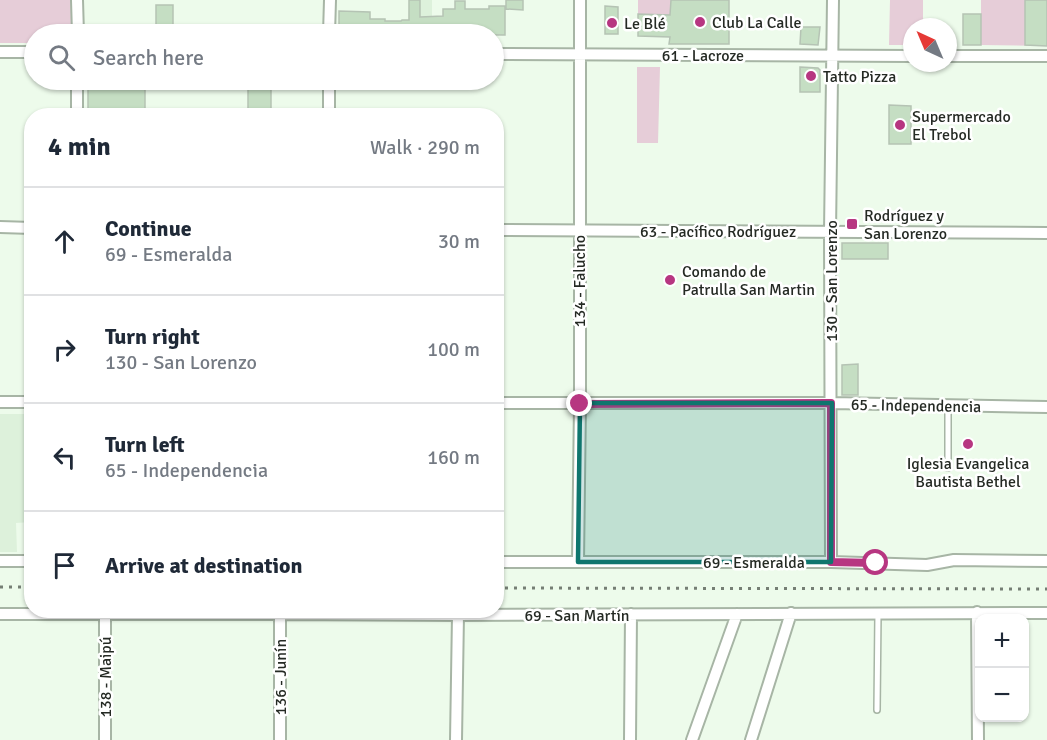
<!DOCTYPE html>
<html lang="en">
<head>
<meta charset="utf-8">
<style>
	:root { --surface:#fff; --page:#f6f6f7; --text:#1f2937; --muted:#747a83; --line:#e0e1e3 }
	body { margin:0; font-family:Signika,sans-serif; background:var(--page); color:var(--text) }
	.controls { position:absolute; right:18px; bottom:18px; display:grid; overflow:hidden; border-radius:12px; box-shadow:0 2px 4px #0004 }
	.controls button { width:54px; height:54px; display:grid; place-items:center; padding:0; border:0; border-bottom:2px solid var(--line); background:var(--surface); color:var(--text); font:30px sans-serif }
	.compass { position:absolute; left:903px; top:18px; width:54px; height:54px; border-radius:50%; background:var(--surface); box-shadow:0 2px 4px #0004; rotate:316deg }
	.stop { position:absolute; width:18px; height:18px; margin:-14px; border:4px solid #b73681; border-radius:50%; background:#fff }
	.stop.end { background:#b73681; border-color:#fff; box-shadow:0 2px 6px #0008 }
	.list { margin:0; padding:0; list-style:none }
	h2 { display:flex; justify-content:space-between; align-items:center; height:78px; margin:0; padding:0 24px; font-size:26px }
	h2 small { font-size:20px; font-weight:400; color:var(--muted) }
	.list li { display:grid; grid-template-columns:39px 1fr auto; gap:18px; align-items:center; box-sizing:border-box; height:108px; padding:0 24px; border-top:2px solid var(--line) }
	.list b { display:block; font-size:22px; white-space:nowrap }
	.list p { margin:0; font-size:20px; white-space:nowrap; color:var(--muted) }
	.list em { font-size:20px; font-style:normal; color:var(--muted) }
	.icon { flex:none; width:33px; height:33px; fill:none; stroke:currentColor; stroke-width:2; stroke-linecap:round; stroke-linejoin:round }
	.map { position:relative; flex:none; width:1047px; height:740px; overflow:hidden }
	.search { position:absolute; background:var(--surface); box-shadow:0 2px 4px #0004; left:24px; top:24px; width:480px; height:66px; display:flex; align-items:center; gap:15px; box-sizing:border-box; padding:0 21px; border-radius:33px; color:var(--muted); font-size:22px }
	.panel { position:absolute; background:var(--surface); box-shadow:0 2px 4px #0004; left:24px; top:108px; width:480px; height:510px; border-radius:24px }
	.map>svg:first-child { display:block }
</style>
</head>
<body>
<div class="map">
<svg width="1047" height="740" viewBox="0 0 1047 740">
	<rect width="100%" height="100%" fill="#edfbeb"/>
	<path fill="#ddf1db" d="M409,0h23v34h-24z
		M0,414h31v108l-15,1 1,29h-17z"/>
	<path fill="#e6cdd8" d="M0,0h73v34h-39v9h-34z
		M638,0h91v44h-60l1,-29 -32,-1z
		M890,0h33v27h-11v18h-23z
		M981,0h66v46l-66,-1z
		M637,67h23l-2,76h-21z"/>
	<path fill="#c5dec3" stroke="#b5c3b4" stroke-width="1.5" d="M409,0h11v17l23,-1v-7h12v-8h10v8h24v-3h16v29l-166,-1v-23l31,1v7h15v2h16l1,-1h7z
		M506,0h17v10l-17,-1z
		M671,0h58v44h-60l1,-7 -32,-1v-22l32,1z
		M1025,0h22v46l-22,-1z
		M156,5h17v29h-17z
		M605,6l13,1v27h-13z
		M963,14h18v31h-18z
		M801,27h19l-2,18 -18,-1z
		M800,67l18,1 2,2v22h-20z
		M97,80h48v36h-12v-6h-45v-23h9z
		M248,80h23v36h-23z
		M889,105l22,1v38h-22z
		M842,243h46v16h-46z
		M858,364v31h-16v-30z"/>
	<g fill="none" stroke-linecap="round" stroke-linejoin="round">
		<g stroke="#a7b5a5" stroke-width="8">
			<path id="lane" d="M948,468v-63
				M877,710l1,-97"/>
		</g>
		<g stroke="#a7b5a5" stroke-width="14">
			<path id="street" d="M77,0l1,34
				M329,34l1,-34
				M0,52h34
				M494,54l418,2
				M948,56h99
				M77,116v-36
				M329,116v-36
				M0,227l32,1
				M496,230l551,3
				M0,402h32
				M496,403h336l215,4
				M0,561h32
				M496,562h335l96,3 27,-5 93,1
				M578,562l2,-159v-403
				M831,562l-1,-330 3,-232
				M977,612l1,128
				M105,613v127
				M0,614h280l178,1 589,-2
				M280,740v-126
				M456,740l2,-125
				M630,740l1,-126
				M692,740l45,-126
				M751,740l40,-127"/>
		</g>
		<use href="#lane" stroke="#fff" stroke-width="5"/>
		<use href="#street" stroke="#fff" stroke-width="10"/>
		<path stroke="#757e74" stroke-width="3" stroke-dasharray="3 6" stroke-linecap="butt" d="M0,587h32
			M496,588l551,1"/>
	</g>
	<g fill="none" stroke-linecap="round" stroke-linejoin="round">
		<path stroke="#b73681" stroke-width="8" d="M580,404l251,-1v159l45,1"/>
	</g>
	<path fill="#0f766e" fill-opacity="0.2" stroke="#0f766e" stroke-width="4.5" stroke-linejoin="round" d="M580,403h252l-1,159h-253z"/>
	<g fill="#b73681" stroke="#fff" stroke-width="2">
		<circle cx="700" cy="22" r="6"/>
		<circle cx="612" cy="23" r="6"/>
		<circle cx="811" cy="76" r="6"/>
		<circle cx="900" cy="125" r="6"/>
		<rect x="846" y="218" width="12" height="12" rx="3"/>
		<circle cx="670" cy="280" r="6"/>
		<circle cx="968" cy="444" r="6"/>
	</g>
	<g text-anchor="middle" stroke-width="5" stroke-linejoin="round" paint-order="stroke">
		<g font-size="16" fill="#252a24" stroke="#fff" text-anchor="start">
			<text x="712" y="28">Club La Calle</text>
			<text x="624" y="29">Le Blé</text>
			<text x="823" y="82">Tatto Pizza</text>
			<text x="912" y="122">Supermercado<tspan x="912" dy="18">El Trebol</tspan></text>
			<text x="864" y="221">Rodríguez y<tspan x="864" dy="18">San Lorenzo</tspan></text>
			<text x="682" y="277">Comando de<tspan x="682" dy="18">Patrulla San Martin</tspan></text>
			<text x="968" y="469" text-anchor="middle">Iglesia Evangelica<tspan x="968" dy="18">Bautista Bethel</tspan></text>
		</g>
		<g font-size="16" fill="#252a24" stroke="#fff">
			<text x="703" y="61">61 - Lacroze</text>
			<text x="718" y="237">63 - Pacífico Rodríguez</text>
			<text transform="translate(579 281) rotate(-90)" y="6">134 - Falucho</text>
			<text transform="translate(831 281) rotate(-90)" y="6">130 - San Lorenzo</text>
			<text transform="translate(916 405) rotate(1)" y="6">65 - Independencia</text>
			<text x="754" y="568">69 - Esmeralda</text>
			<text x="577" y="621">69 - San Martín</text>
			<text transform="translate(105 677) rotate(-90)" y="6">138 - Maipú</text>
			<text transform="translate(280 677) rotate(-90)" y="6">136 - Junín</text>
		</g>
	</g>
</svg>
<div class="controls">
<button>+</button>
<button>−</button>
</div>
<svg class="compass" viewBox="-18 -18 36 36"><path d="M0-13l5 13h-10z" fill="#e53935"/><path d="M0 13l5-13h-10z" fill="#747a83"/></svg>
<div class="stop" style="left:876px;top:563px"></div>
<div class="stop end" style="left:580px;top:404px"></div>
<div class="search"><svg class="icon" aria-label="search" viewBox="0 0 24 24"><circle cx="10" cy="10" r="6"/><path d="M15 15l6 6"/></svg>Search here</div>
<section class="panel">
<h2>4 min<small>Walk · 290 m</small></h2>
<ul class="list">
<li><svg class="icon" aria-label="ahead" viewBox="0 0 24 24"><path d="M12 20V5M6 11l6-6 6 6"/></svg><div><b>Continue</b><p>69 - Esmeralda</p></div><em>30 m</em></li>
<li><svg class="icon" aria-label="right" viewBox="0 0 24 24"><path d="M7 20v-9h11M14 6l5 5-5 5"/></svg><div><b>Turn right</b><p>130 - San Lorenzo</p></div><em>100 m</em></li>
<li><svg class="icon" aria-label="left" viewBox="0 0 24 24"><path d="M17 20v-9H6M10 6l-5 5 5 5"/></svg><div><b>Turn left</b><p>65 - Independencia</p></div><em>160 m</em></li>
<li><svg class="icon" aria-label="arrive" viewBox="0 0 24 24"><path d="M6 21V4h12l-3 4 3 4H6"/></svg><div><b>Arrive at destination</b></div></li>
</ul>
</section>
</div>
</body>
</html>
